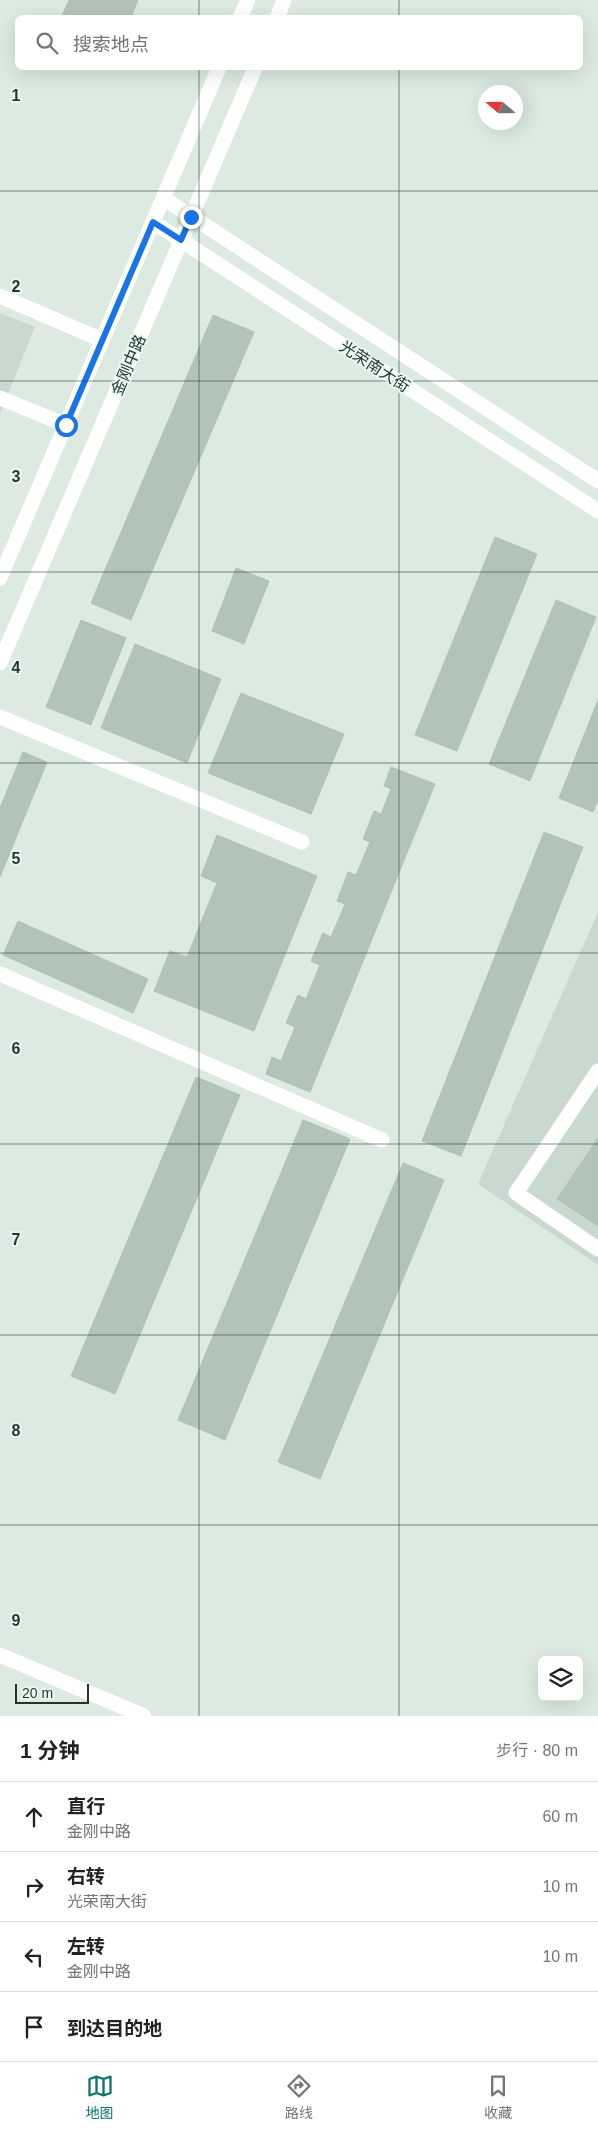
<!DOCTYPE html>
<html lang="zh">
<head>
<meta charset="utf-8">
<style>
	:root { --surface:#fff; --page:#f6f6f6; --text:#222; --muted:#767676; --line:#e0e0e0; --accent:#0f766e }
	body { margin:0; font-family:Arial,"Noto Sans SC",sans-serif; background:var(--page); color:var(--text) }
	.controls { position:absolute; right:15px; bottom:15px; display:grid; overflow:hidden; border-radius:8px; box-shadow:0 5px 20px #0002 }
	.controls button { width:45px; height:45px; display:grid; place-items:center; padding:0; border:0; border-bottom:1px solid var(--line); background:var(--surface); color:var(--text); font:25px sans-serif }
	.compass { position:absolute; left:478px; top:85px; width:45px; height:45px; border-radius:50%; background:var(--surface); box-shadow:0 5px 20px #0002; rotate:290deg }
	.scale { position:absolute; left:15px; bottom:12px; width:74px; box-sizing:border-box; padding-left:5px; border:2px solid #1d392d; border-top:0; font-size:14px; line-height:18px; white-space:nowrap; color:#1d392d; -webkit-text-stroke:4px #ecf6f0; paint-order:stroke }
	.stop { position:absolute; width:15px; height:15px; margin:-11px; border:4px solid #1a73e8; border-radius:50%; background:#fff }
	.stop.end { background:#1a73e8; border-color:#fff; box-shadow:0 1px 5px #0008 }
	.list { margin:0; padding:0; list-style:none }
	h2 { display:flex; justify-content:space-between; align-items:center; height:65px; margin:0; padding:0 20px; font-size:21px }
	h2 small { font-size:16px; font-weight:400; color:var(--muted) }
	.list li { display:grid; grid-template-columns:32px 1fr auto; gap:15px; align-items:center; box-sizing:border-box; height:70px; padding:0 20px; border-top:1px solid var(--line) }
	.list b { display:block; font-size:19px; white-space:nowrap }
	.list p { margin:0; font-size:16px; white-space:nowrap; color:var(--muted) }
	.list em { font-size:16px; font-style:normal; color:var(--muted) }
	.icon { flex:none; width:28px; height:28px; fill:none; stroke:currentColor; stroke-width:2; stroke-linecap:round; stroke-linejoin:round }
	.map { position:relative; flex:none; width:598px; height:1716px; overflow:hidden }
	.search { position:absolute; background:var(--surface); box-shadow:0 5px 20px #0002; left:15px; right:15px; top:15px; height:55px; display:flex; align-items:center; gap:12px; box-sizing:border-box; padding:0 18px; border-radius:8px; color:var(--muted); font-size:19px }
	.sheet { height:345px; background:var(--surface) }
	nav { display:flex; justify-content:space-around; align-items:center; box-sizing:border-box; height:70px; border-top:1px solid var(--line); background:var(--surface); font-size:14px; color:var(--muted) }
	nav a { display:grid; justify-items:center; gap:2px }
	nav .on { color:var(--accent) }
	.map>svg:first-child { display:block }
</style>
</head>
<body>
<div class="map">
<svg width="598" height="1716" viewBox="0 0 598 1716">
	<rect width="100%" height="100%" fill="#dceae1"/>
	<path fill="#cad9d0" d="M0,313l35,14 -35,87z
		M598,912v353l-120,-81z"/>
	<path fill="#b2c4b9" stroke="#aec3b7" d="M69,0h69l-7,18h-70z
		M213,315l41,17 -123,288 -40,-17z
		M495,537l42,17 -80,197 -42,-16z
		M236,568l33,13 -25,63 -32,-13z
		M556,600l40,17 -66,164 -41,-17z
		M81,620l45,18 -35,87 -45,-18z
		M135,644l86,35 -34,84 -86,-35z
		M241,693l103,41 -33,80 -103,-41z
		M598,700v100l-5,12 -34,-14z
		M23,752l24,10 -47,115v-69z
		M391,767l44,17 -125,308 -44,-18 6,-17 9,4 14,-34 -9,-4 12,-28 8,4 14,-34 -9,-4 12,-28 8,4 14,-33 -8,-3 11,-29 8,3 14,-33 -7,-3 11,-28 7,3 10,-25 -7,-3z
		M544,832l39,15 -122,309 -39,-15z
		M217,835l100,41 -63,155 -100,-40 16,-40 17,6 30,-74 -16,-7z
		M18,921l130,58 -15,34 -130,-58z
		M196,1077l44,18 -125,299 -44,-18z
		M303,1120l47,19 -125,301 -47,-20z
		M598,1138v88l-41,-27z
		M403,1163l41,17 -124,299 -42,-17z"/>
	<g fill="none" stroke-linecap="round" stroke-linejoin="round">
		<path stroke="#fff" stroke-width="15" d="M240,18l8,-18
			M277,18l7,-18
			M163,198l435,283
			M153,222l445,289
			M0,296l102,44
			M0,398l66,27
			M0,578l219,-510
			M0,663l255,-595
			M0,717l302,125
			M0,974l382,166
			M598,1071l-82,122 82,56
			M0,1655l144,61"/>
	</g>
	<g fill="none" stroke-linecap="round" stroke-linejoin="round">
		<path stroke="#1a73e8" stroke-width="6" d="M66,425l87,-203 28,18 10,-23"/>
	</g>
	<path fill="none" stroke="#1d392d" stroke-width="1" stroke-opacity="0.55" d="M199,0v18M399,0v18M199,68v1648M399,68v1648M0,191h598M0,381h598M0,572h598M0,763h598M0,953h598M0,1144h598M0,1335h598M0,1525h598"/>
	<g text-anchor="middle" stroke-width="4" stroke-linejoin="round" paint-order="stroke">
		<g font-size="16" fill="#1d392d" stroke="#ecf6f0">
			<text transform="translate(128 365) rotate(-67)" y="6">金刚中路</text>
			<text transform="translate(375 366) rotate(33)" y="6">光荣南大街</text>
		</g>
	</g>
	<g font-size="16" text-anchor="middle" font-weight="bold" fill="#1d392d" stroke="#ecf6f0" stroke-width="4" stroke-linejoin="round" paint-order="stroke">
		<text x="16" y="101">1</text>
		<text x="16" y="292">2</text>
		<text x="16" y="482">3</text>
		<text x="16" y="673">4</text>
		<text x="16" y="864">5</text>
		<text x="16" y="1054">6</text>
		<text x="16" y="1245">7</text>
		<text x="16" y="1436">8</text>
		<text x="16" y="1626">9</text>
	</g>
</svg>
<div class="controls">
<button><svg class="icon" aria-label="layers" viewBox="0 0 24 24"><path d="M12 4l9 5-9 5-9-5zM3 14l9 5 9-5"/></svg></button>
</div>
<svg class="compass" viewBox="-18 -18 36 36"><path d="M0-13l5 13h-10z" fill="#e53935"/><path d="M0 13l5-13h-10z" fill="#767676"/></svg>
<div class="scale">20 m</div>
<div class="stop" style="left:66px;top:425px"></div>
<div class="stop end" style="left:191px;top:217px"></div>
<div class="search"><svg class="icon" aria-label="search" viewBox="0 0 24 24"><circle cx="10" cy="10" r="6"/><path d="M15 15l6 6"/></svg>搜索地点</div>
</div>
<section class="sheet">
<h2>1 分钟<small>步行 · 80 m</small></h2>
<ul class="list">
<li><svg class="icon" aria-label="ahead" viewBox="0 0 24 24"><path d="M12 20V5M6 11l6-6 6 6"/></svg><div><b>直行</b><p>金刚中路</p></div><em>60 m</em></li>
<li><svg class="icon" aria-label="right" viewBox="0 0 24 24"><path d="M7 20v-9h11M14 6l5 5-5 5"/></svg><div><b>右转</b><p>光荣南大街</p></div><em>10 m</em></li>
<li><svg class="icon" aria-label="left" viewBox="0 0 24 24"><path d="M17 20v-9H6M10 6l-5 5 5 5"/></svg><div><b>左转</b><p>金刚中路</p></div><em>10 m</em></li>
<li><svg class="icon" aria-label="arrive" viewBox="0 0 24 24"><path d="M6 21V4h12l-3 4 3 4H6"/></svg><div><b>到达目的地</b></div></li>
</ul>
</section>
<nav>
<a class="on"><svg class="icon" aria-label="map" viewBox="0 0 24 24"><path d="M3 6l6-2 6 2 6-2v14l-6 2-6-2-6 2zM9 4v14M15 6v14"/></svg>地图</a>
<a><svg class="icon" aria-label="directions" viewBox="0 0 24 24"><path d="M12 3l9 9-9 9-9-9zM9 14v-3h6M13 9l2 2-2 2"/></svg>路线</a>
<a><svg class="icon" aria-label="saved" viewBox="0 0 24 24"><path d="M7 4h10v16l-5-4-5 4z"/></svg>收藏</a>
</nav>
</body>
</html>
